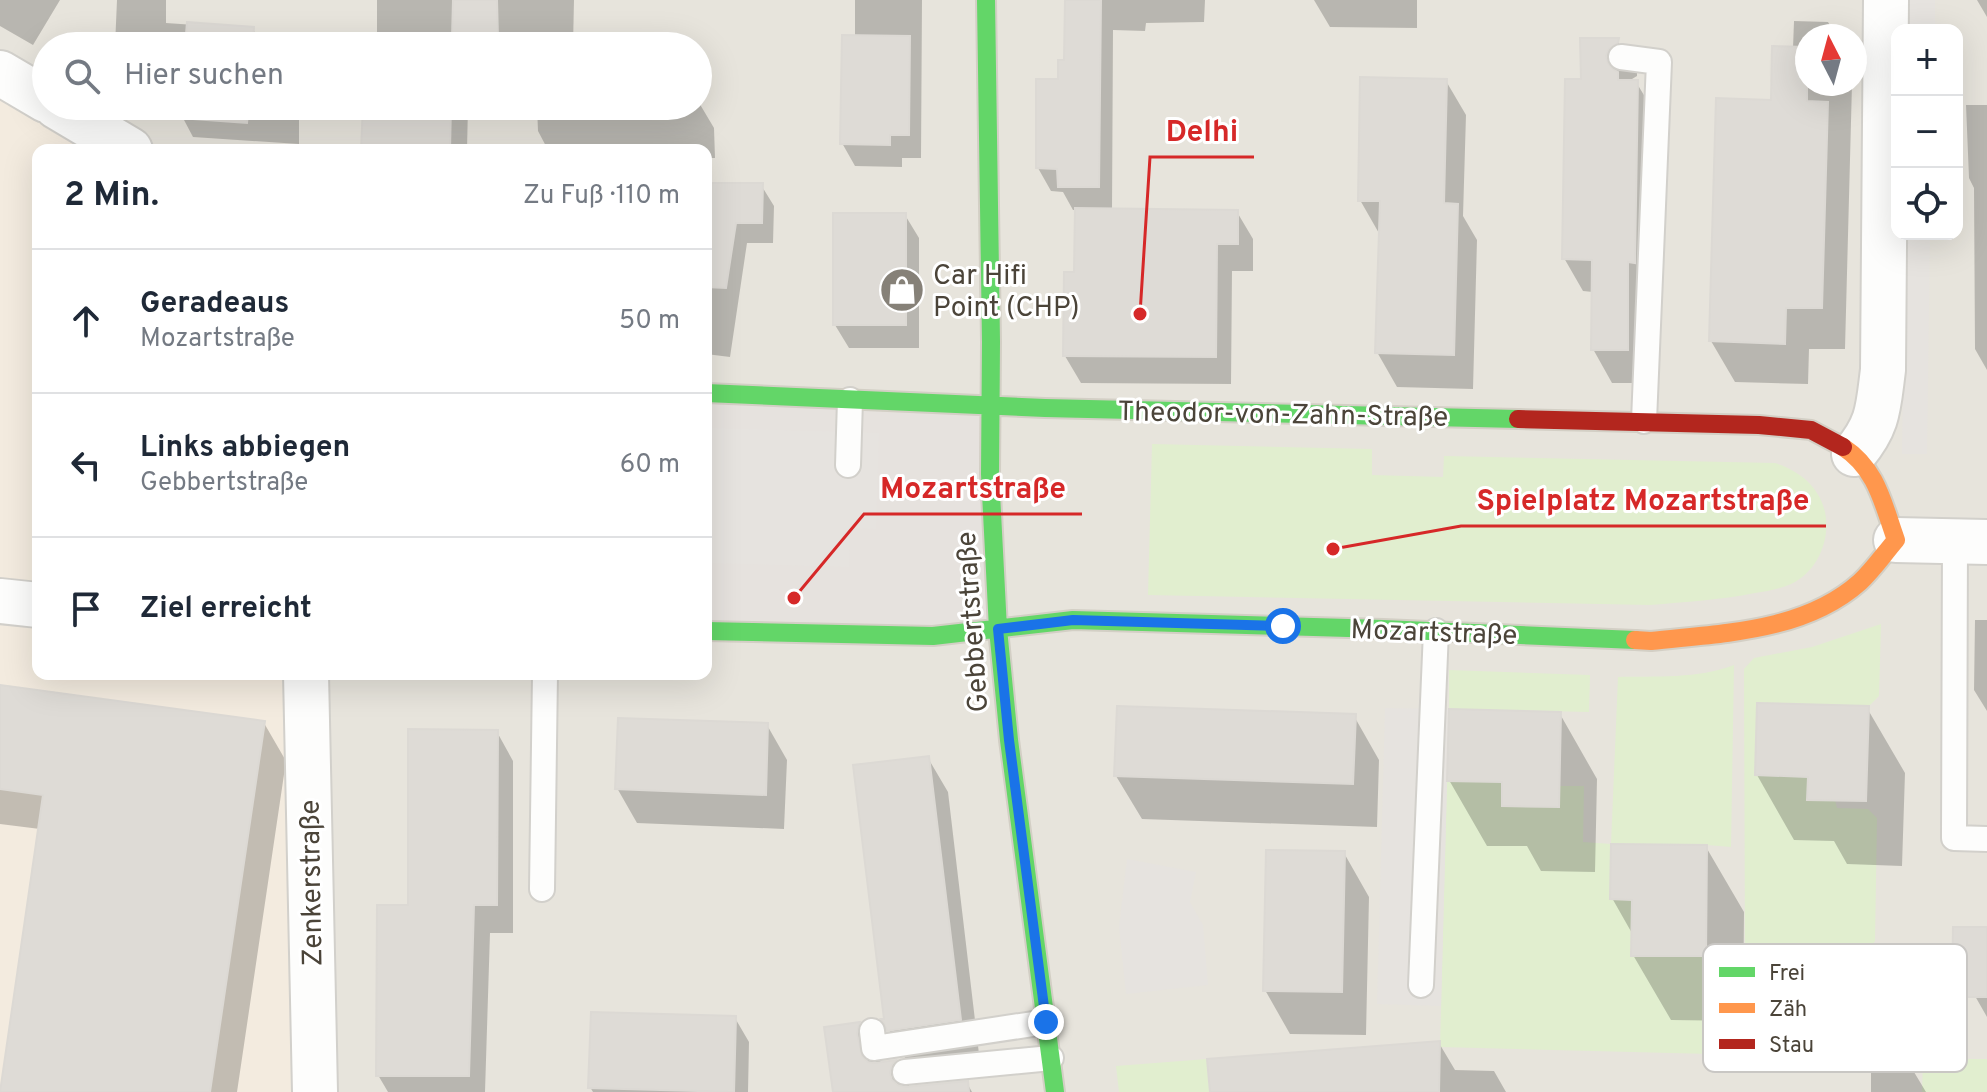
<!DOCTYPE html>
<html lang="de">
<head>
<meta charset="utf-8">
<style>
	:root { --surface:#fff; --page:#f6f6f7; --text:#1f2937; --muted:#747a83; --line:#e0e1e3 }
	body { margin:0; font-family:Overpass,sans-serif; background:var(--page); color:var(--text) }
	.controls { position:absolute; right:24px; top:24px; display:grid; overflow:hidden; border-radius:16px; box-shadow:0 8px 32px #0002 }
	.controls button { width:72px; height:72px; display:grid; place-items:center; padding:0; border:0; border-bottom:2px solid var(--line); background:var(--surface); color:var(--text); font:40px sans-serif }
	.compass { position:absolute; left:1795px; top:24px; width:72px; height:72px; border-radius:50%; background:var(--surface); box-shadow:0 8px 32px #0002; rotate:354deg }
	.stop { position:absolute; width:24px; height:24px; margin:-18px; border:6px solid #1a73e8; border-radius:50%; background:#fff }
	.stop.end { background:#1a73e8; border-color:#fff; box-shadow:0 2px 8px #0008 }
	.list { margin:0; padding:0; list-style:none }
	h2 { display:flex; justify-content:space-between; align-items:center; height:104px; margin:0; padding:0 32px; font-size:34px }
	h2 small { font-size:26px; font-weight:400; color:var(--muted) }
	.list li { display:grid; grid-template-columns:52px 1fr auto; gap:24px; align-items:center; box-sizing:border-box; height:144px; padding:0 32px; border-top:2px solid var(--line) }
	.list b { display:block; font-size:30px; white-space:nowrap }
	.list p { margin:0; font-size:26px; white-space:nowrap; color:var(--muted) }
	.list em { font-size:26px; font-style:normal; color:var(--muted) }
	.icon { flex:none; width:44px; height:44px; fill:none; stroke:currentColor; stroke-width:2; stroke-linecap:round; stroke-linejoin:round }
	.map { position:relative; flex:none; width:1987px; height:1092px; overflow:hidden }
	.search { position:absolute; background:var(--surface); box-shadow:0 8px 32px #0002; left:32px; top:32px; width:680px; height:88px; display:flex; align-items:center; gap:20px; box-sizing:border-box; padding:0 28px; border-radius:44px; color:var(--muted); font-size:30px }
	.panel { position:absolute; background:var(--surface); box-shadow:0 8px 32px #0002; left:32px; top:144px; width:680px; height:536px; border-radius:16px }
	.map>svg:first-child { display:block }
</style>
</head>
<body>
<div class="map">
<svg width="1987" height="1092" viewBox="0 0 1987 1092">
	<rect width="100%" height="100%" fill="#f4f2ee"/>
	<path fill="#e7e4dc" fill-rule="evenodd" d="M0,0h1987v1092h-1664l-15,-418h398v-524h-584l-72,-44h648v-60h-652v58l-46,-28zM1897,30h60v204h-60zM1807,36h48v48h-48z"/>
	<path fill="#f3ebdf" d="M0,76l122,74h-84v524h270l15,418h-323z"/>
	<path fill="#e6e2de" d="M706,391l281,20 5,224 -286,-2z"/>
	<path fill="#e1eecf" d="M1152,444l220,5v26l71,2 1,-21 331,7c24,8 44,23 50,49 6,28 -8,60 -34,72 -11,5 -24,7 -36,9 -35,7 -70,9 -105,12l-502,-10z
		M1881,624l-2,72 -10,10 -112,-2 -2,71 53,2 27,23 2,8 31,1 9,9 -2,123 -20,27 -16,6 -87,1 -2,80 -310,-8 7,-266 55,1v24l56,1 1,-21h25l-1,56 28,2 7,-167c39,-1 79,2 116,-12l-3,182 -24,-2 -96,-1 -1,54 22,2v56h74l39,3 -1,-290 10,-11 58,-11z
		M1449,670l141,5 -1,37 -140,-3z
		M1207,1059l3,33h-91l-3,-26z
		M1923,1059h64v33h-65z"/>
	<path fill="#e6e3df" d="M1906,0h29v30h-29z
		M1905,234h25l-3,220h-25z
		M706,428l173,5 -3,96 -26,-1 -1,39 -143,-4z
		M1385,708l64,1 -8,297 -64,-2z
		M1127,859l69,13 -6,30 13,23 5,60 -82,9 -7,-67z"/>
	<path fill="#0003" d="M0,0h60l-27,45 -33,-19z
		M117,0h49v23l87,6 9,17h-147z
		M377,0h197l-1,46h-196z
		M855,0h67l-1,158h-19v9l-47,-1 -13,-23 13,-106z
		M1067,0h138l-1,22 -58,1 -1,8 -32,-1 -1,181 125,1 16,27v32h-21l-1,113 -150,-1 -16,-27 11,-82 1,-64h-4l-10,-18 -12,-1 -13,-23 28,-106z
		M1314,0h103v28l-87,-1z
		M1977,0h10v17z
		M1794,21l34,1 8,14h-29v48h45l-7,265h-36l-1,35 -73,-2 -24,-41 82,-293z
		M1582,40h35l20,33v3l-10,6h9l20,33 -10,268h-34l-19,-34v-57l-10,-1 -19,-33 19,-177z
		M1446,81l20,34 -3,101 14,24 -4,149 -76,-2 -20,-35 3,-117 -20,-35z
		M698,101l16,27 1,30h-9v-8h-158l-10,-19 -1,-25h161z
		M1966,105h21v265l-12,-21 -1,-161 -5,-10z
		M161,106h138v38l-106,-7 -9,-17 -16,-1z
		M365,106h103l-1,44h-104z
		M706,185h55l13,21 -1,37h-26l-17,114 -24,-3z
		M905,215l14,23v110h-70l-14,-23z
		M1975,620h12v91l-13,-21z
		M0,687l264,36 22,38 -49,331h-235l38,-263 -40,-5z
		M1867,708l38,65 -3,93 -55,-2 -13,-23 -40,-1 -37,-65z
		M1560,714l37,65 -2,93 -54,-1 -14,-25h-40l-38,-66z
		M1354,716l25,44 -2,67 -235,-8 -26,-43z
		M767,725l20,35 -3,69 -147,-6 -20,-35z
		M497,732l16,29v172h-23l-5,159h-97l-10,-17 32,-168z
		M928,758l20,34 31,262 -70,11 -25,-44z
		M1706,847l38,65 -1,109 -72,-1 -38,-65v-20l-21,-37z
		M1344,853l25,44 -3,138 -76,-1 -25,-44z
		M1987,929v88l-12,-21z
		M735,1018l14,24 -1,50h-155l-3,-5z
		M859,1024l23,40 13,-2 16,27 56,-6 5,9h-137l-9,-63z
		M1439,1043l16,27 39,1 12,21h-294z
		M1871,1071l43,1 12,20h-55z"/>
	<path fill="#dedbd6" stroke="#dcd9d4" stroke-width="2" d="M453,0h44l1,38h-46z
		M1065,0h36l-2,187h-41l-1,-18 -21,-1v-89h22v-19h6z
		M187,22l67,5 -1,19h-68z
		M842,35l68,1 -1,99h-19v10l-50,-1z
		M1580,38h39l-1,5 -9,6 -3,7 2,7 5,6 5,3v8h20l-3,183 -7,-1v88h-37l1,-90 -30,-1 3,-180h16z
		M1772,46l35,1v54l21,1 -6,206h-36l-1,36 -76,-3 7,-243 55,2z
		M1360,77l87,2 -3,124 14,1 -4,151 -79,-2 5,-152h-22z
		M181,106h68l-2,17 -67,-5z
		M363,106h88l-1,44h-89z
		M706,183h57l-1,40h-26l-10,65 -20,-1z
		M1075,208l163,2v34h-21l-1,113 -153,-1 1,-84h10z
		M833,213h73v112h-73z
		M0,685l265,36 -55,371h-210l43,-297 -43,-6z
		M1757,703l112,3 -3,95 -59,-1 1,-23 -53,-2z
		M1117,706l239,8 -3,70 -239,-8z
		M1449,709l112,3 -2,95 -57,-1v-24l-55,-1z
		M618,718l150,5 -2,72 -151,-6z
		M408,729l90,1 -1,175h-23l-5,171h-93l1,-171h31z
		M929,756l32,264 -74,11 -3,-8 -3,-4h3l-31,-254z
		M1611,844l96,1 -1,111h-75l1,-56 -22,-1z
		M1266,850l79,1 -3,141 -79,-1z
		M1953,927h34v70h-35z
		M591,1012l145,4 -2,76 -146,-4z
		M860,1022l-3,11 5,23 6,6 7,1 21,-3 -4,5 -2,8 2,7 6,5 8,2 62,-6 1,11h-136l-9,-65z
		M1440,1041l-1,51h-229l-3,-33z"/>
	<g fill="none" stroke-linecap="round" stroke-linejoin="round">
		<g stroke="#d2d0cb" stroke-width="28">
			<path id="lane" d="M1621,57l38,5 -15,359
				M848,465l2,-65
				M1955,542l-1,296 33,1
				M542,889l3,-215
				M1421,985l15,-354
				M872,1031l2,17 172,-26
				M905,1072l146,-14"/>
		</g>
		<g stroke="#d2d0cb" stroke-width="48">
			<path id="street" d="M0,73l46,27
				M56,106l74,44
				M1854,454c25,-30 24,-46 29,-84l3,-370
				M1896,540l91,2
				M0,601l38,4
				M306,674l9,418"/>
		</g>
		<g stroke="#d3cfc5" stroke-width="22">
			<path id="fast" d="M986,0l5,342 -1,132 8,155 11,111 46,352
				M706,393l339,15 473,11
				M706,631l227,5 140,-16 310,9 252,11"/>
		</g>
		<g stroke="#d3cfc5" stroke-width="22">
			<path id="slow" d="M1635,640l16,1c71,-8 153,-9 209,-59 13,-12 24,-28 36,-42 -13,-36 -19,-71 -53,-93"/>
		</g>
		<g stroke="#d3cfc5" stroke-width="22">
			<path id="jam" d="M1518,419l241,6 52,5 32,17"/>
		</g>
		<use href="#lane" stroke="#fdfdfc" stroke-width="24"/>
		<use href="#street" stroke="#fdfdfc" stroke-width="44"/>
		<use href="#fast" stroke="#63d668" stroke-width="18"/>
		<use href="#slow" stroke="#ff974d" stroke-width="18"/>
		<use href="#jam" stroke="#b3261e" stroke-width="18"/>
	</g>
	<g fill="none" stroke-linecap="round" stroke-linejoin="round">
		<path stroke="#1a73e8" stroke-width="10" d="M1046,1022l-37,-282 -11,-111 75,-9 210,6"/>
	</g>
	<defs>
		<g id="shop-disc" transform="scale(2.3)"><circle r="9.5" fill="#868178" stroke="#fff"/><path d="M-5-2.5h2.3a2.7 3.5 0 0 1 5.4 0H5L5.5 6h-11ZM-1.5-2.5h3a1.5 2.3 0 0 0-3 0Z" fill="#fff"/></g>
	</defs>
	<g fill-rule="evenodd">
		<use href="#shop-disc" x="902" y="290"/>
	</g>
	<g text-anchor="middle" stroke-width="6" stroke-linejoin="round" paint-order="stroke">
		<g font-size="28" fill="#4b4439" stroke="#fff" text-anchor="start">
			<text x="933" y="284">Car Hifi<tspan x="933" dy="32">Point (CHP)</tspan></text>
		</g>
		<g font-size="28" fill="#4b4439" stroke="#fff">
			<text transform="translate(1283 413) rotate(1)" y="10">Theodor-von-Zahn-Straße</text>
			<text transform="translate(971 622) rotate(-94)" y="10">Gebbertstraße</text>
			<text transform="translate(1434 631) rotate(2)" y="10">Mozartstraße</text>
			<text transform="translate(310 883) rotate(-91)" y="10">Zenkerstraße</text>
		</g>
	</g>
	<rect x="1703" y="944" width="264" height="128" rx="12" fill="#fff" stroke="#c9c7c4" stroke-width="2"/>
	<rect x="1719" y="967" width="36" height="10" fill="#63d668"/>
	<rect x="1719" y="1003" width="36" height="10" fill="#ff974d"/>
	<rect x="1719" y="1039" width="36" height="10" fill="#b3261e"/>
	<g font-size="22" fill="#4b4439">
		<text x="1769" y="980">Frei</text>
		<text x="1769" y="1016">Zäh</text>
		<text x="1769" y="1052">Stau</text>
	</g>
	<path fill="none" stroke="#d62828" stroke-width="3" d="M1140 314L1150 157H1254M794 598L864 514H1082M1333 549L1461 526H1826"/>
	<g fill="#d62828" stroke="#fff" stroke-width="3">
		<circle cx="1140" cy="314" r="8"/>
		<circle cx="794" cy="598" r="8"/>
		<circle cx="1333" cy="549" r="8"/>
	</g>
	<g font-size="30" text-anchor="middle" font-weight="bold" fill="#d62828" stroke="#fff" stroke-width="6" stroke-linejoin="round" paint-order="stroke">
		<text x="1202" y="141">Delhi</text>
		<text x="973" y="498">Mozartstraße</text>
		<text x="1643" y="510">Spielplatz Mozartstraße</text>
	</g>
</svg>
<div class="controls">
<button>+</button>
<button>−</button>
<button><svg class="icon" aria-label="locate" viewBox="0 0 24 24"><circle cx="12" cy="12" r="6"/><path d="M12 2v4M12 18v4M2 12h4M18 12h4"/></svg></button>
</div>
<svg class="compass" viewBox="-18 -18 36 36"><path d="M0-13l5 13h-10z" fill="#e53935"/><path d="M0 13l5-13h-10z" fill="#747a83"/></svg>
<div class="stop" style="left:1283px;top:626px"></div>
<div class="stop end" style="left:1046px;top:1022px"></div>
<div class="search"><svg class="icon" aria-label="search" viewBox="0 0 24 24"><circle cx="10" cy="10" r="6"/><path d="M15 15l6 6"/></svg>Hier suchen</div>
<section class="panel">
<h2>2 Min.<small>Zu Fuß · 110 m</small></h2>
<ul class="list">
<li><svg class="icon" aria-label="ahead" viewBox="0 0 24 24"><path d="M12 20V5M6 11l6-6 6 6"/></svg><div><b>Geradeaus</b><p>Mozartstraße</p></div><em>50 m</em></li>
<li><svg class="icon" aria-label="left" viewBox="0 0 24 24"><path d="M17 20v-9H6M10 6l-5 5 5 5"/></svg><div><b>Links abbiegen</b><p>Gebbertstraße</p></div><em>60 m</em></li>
<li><svg class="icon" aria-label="arrive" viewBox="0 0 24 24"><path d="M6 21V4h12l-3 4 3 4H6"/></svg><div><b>Ziel erreicht</b></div></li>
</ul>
</section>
</div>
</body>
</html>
